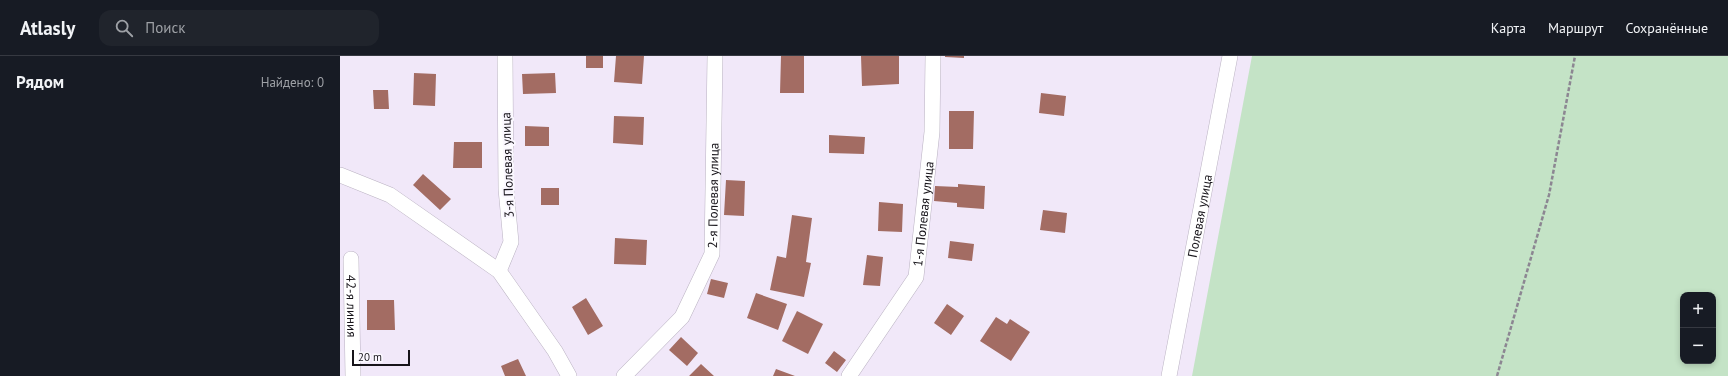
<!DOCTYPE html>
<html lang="ru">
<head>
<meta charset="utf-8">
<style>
	:root { --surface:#171b24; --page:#20242c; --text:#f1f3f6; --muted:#9ea1a6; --line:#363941 }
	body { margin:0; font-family:"PT Sans",sans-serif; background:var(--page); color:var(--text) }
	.controls { position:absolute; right:12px; bottom:12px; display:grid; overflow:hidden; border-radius:8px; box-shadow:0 2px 6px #0003 }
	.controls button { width:36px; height:36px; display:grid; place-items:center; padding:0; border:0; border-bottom:1px solid var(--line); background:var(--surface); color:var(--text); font:20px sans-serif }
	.scale { position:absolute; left:12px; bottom:10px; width:58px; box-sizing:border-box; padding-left:4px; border:2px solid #17141a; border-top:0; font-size:11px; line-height:14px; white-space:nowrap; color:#17141a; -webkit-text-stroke:3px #fbf8ff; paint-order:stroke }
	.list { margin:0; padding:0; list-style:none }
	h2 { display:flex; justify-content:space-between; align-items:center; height:52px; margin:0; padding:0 16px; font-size:17px }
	h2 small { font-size:13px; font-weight:400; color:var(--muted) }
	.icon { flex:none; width:22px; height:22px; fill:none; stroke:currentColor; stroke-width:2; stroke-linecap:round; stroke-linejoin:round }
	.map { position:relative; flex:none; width:1388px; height:320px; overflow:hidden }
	header { display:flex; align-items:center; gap:24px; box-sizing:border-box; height:56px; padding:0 20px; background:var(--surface); border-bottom:1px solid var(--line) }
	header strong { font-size:19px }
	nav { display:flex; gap:22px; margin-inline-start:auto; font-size:14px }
	.search { width:280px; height:36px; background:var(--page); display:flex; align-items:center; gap:10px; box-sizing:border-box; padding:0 14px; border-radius:12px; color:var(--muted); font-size:15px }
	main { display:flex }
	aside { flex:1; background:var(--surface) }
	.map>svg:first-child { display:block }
</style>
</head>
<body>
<header>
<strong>Atlasly</strong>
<div class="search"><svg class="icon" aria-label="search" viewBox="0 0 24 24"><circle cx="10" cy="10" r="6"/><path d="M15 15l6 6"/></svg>Поиск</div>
<nav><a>Карта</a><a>Маршрут</a><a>Сохранённые</a></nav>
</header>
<main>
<aside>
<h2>Рядом<small>Найдено: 0</small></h2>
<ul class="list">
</ul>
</aside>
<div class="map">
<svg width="1388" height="320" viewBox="0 0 1388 320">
	<rect width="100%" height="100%" fill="#f1e8f9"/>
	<path fill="#c4e3c6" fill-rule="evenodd" d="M912,0h476v320h-536zM1343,239h30v66h-30z"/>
	<path fill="#a36c63" d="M246,0h17v12h-17z
		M276,0h28l-2,28 -28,-2z
		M441,0h23v37h-24z
		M521,0h38v28l-37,2z
		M605,0h19v2l-19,-1z
		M74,17l22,1 -1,32 -22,-1z
		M215,17l1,20 -33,1 -1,-20z
		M33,34h15l1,19h-15z
		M701,37l25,3 -2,20 -25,-3z
		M609,55h25l-1,38h-24z
		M274,60l30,1 -1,28 -30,-2z
		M185,70l24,1v19h-24z
		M489,79l36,2 -1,17 -35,-1z
		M114,86h28v26h-29z
		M83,118l28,25 -11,11 -27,-25z
		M386,124l19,1 -1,35 -20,-1z
		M618,128l27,2 -1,23 -27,-2v-4l-23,-2 1,-15 23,1z
		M201,132h18v17h-18z
		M539,146l24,2 -1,28 -24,-1z
		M703,154l24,3 -2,20 -25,-3z
		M452,159l20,3 -6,44 5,1 -7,34 -34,-7 7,-34 9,2z
		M275,182l32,2 -1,25 -32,-1z
		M610,185l24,3 -2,17 -24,-3z
		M527,199l16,2 -3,29 -17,-1z
		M371,223l17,4 -4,15 -17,-4z
		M416,237l31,11 -9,26 -31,-12z
		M246,242l17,28 -15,9 -16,-28z
		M27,244h27l1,30h-28z
		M607,248l17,12 -13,19 -17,-12z
		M457,255l26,13 -15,30 -26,-13z
		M656,261l11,7 3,-5 20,13 -19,29 -31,-20z
		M341,281l17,16 -11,13 -18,-16z
		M494,295l12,9 -9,12 -12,-9z
		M178,303l8,17h-21l-4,-10z
		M361,308l13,12h-25z
		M436,313l19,7h-22z"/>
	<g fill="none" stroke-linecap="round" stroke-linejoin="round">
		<g stroke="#bab2c2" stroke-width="16">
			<g id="street">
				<path d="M0,119l50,20 109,76 56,80 14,25"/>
				<path id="s1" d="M11,203l2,117"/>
				<path d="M159,215l12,-29 -5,-53 -1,-133"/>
				<path id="s2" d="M284,320l58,-59 30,-63 3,-198"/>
				<path id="s3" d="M509,320l67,-99 16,-145 1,-76"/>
				<path id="s4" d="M829,320l61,-320"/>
			</g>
		</g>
		<path stroke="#8c8692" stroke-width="2.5" stroke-dasharray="4 2" stroke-linecap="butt" d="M1157,320l52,-181 26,-139"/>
		<use href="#street" stroke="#fff" stroke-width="15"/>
	</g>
	<g text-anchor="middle" stroke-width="4" stroke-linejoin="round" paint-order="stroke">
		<g font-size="13" fill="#17141a" stroke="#fbf8ff">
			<text transform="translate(167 109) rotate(-92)" y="5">3-я Полевая улица</text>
			<text dy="5" stroke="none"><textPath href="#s2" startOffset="211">2-я Полевая улица</textPath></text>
			<text dy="5" stroke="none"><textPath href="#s3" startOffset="183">1-я Полевая улица</textPath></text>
			<text dy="5" stroke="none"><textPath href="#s4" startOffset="163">Полевая улица</textPath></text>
			<text dy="5" stroke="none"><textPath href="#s1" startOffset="47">42-я линия</textPath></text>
		</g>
	</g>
</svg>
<div class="controls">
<button>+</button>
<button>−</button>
</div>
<div class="scale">20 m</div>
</div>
</main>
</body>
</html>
